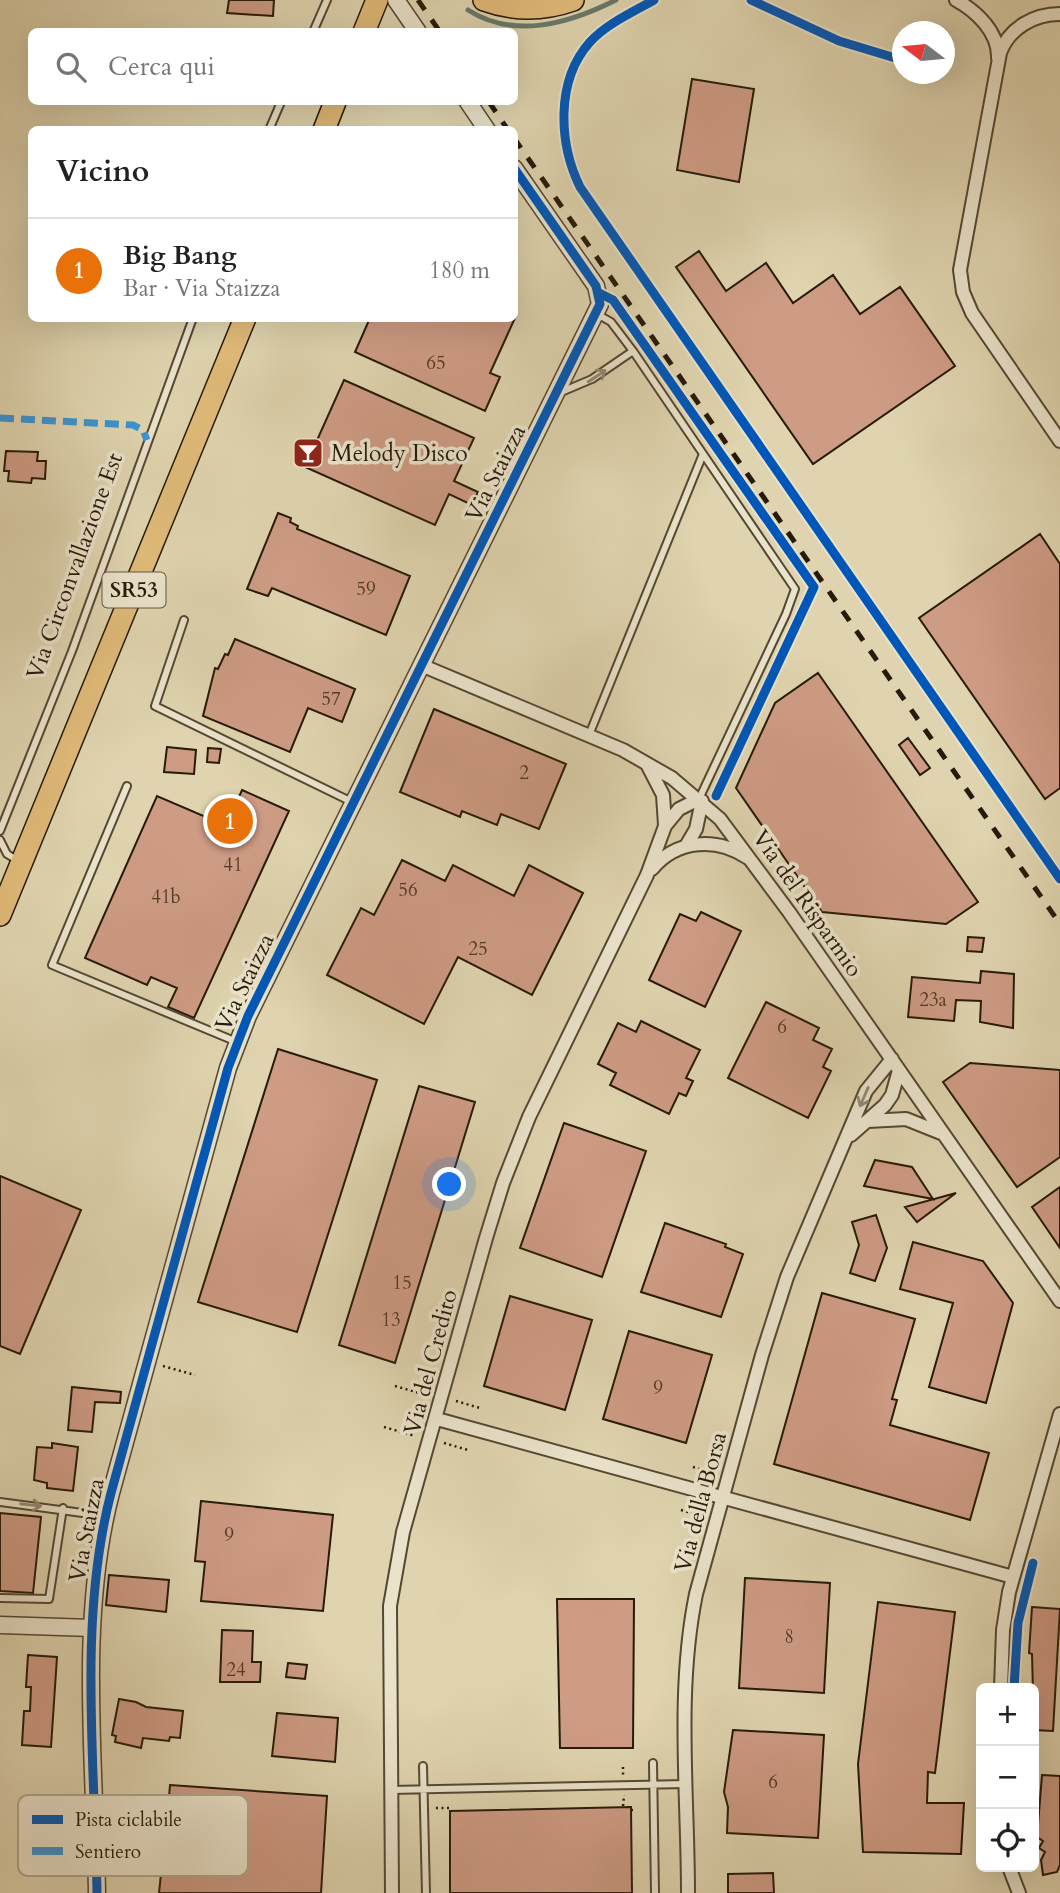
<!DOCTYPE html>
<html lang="it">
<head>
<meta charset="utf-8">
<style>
	:root { --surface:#fff; --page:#f2f2f2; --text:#202124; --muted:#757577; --line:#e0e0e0; --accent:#0f766e }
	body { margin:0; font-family:Cardo,serif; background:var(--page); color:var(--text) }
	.controls { position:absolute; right:21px; bottom:21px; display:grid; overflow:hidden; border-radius:10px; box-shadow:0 7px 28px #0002 }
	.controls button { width:63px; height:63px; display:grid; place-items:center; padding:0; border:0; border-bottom:2px solid var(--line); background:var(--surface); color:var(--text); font:35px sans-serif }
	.compass { position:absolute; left:892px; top:21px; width:63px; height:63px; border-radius:50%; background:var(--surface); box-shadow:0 7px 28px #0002; rotate:286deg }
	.you { position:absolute; left:450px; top:1185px; width:24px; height:24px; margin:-18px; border:5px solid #fff; border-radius:50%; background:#1a73e8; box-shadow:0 0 0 10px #1a73e833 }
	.badge { display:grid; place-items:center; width:46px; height:46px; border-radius:50%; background:var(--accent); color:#fff; font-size:23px; font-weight:700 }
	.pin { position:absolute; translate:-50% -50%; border:4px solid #fff; box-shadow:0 2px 7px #0006 }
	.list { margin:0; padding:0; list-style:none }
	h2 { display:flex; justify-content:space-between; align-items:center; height:91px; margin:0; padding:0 28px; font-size:30px }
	h2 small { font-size:23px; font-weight:400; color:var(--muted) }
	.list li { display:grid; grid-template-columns:46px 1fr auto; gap:21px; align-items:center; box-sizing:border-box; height:105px; padding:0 28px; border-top:2px solid var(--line) }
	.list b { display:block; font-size:26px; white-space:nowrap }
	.list p { margin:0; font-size:23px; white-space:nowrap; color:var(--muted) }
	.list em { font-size:23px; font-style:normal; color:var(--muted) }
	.icon { flex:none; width:38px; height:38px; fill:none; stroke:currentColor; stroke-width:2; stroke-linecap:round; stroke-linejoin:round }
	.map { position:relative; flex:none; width:1060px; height:1893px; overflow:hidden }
	.search { position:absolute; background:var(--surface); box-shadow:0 7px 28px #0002; left:28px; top:28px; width:490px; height:77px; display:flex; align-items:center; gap:18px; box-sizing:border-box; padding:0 24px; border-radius:10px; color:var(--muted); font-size:26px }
	.panel { position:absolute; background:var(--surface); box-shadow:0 7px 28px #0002; left:28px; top:126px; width:490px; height:196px; border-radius:10px }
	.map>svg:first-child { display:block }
</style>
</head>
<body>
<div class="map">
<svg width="1060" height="1893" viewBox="0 0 1060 1893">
	<rect width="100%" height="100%" fill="#dfd4af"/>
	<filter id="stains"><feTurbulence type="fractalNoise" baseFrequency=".00286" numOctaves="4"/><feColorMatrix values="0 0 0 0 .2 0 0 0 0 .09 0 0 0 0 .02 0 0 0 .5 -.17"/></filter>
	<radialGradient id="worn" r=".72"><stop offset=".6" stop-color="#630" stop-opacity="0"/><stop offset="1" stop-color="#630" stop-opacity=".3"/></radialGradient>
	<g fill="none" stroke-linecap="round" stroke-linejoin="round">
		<path stroke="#68796c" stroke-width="5" d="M468,10c47,30 102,13 148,-10"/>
	</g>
	<path fill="#ce9b84" stroke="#271a08" stroke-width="2" d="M229,0h45l-1,16 -46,-3z
		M692,79l62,10 -15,93 -62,-12z
		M699,251l27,40 40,-28 27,40 40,-28 27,39 40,-27 55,79 -142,98 -137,-197z
		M370,318h145l-25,55 10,4 -15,34 -130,-59z
		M344,380l130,58 -20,43 24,11 -6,13 -23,-11 -14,31 -130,-58z
		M6,451l32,1 -1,9h9l-1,18 -13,-1 -1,5 -23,-2 1,-10h-5z
		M278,513l13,5 -1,4 8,4 -1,3 113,47 -24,59 -114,-47 -4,8 -21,-7z
		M1040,534l20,30v224l-15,11 -126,-181z
		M235,639l120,50 -13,33 -34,-14 -18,44 -87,-36 12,-48 3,1 7,-15 3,1z
		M818,673l160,229 -32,22 -124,-12 -86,-124 39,-85z
		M434,709l132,55 -27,65 -38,-15 -4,11 -35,-14 -2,6 -60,-25z
		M908,738l22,30 -10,7 -21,-30z
		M167,747l29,3 -2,24 -30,-2z
		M208,748l13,1 -2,14 -12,-1z
		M242,790l47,21 -95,207 -26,-11 9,-19 -26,-11 -4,8 -62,-27 72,-162 65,28 6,-13 4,2z
		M402,860l43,21 8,-16 61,31 15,-31 54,28 -51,102 -74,-38 -34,67 -97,-49 34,-67 13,7z
		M701,912l40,19 -36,76 -56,-27 31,-66 16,7z
		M968,937l16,1 -2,14 -15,-1z
		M981,971l33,3 -1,54 -33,-6 1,-21 -25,-1 -2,21 -46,-4 4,-40 68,6z
		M766,1002l53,26 -6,12 19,9 -9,18 8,4 -23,47 -80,-40z
		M641,1021l59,29 -14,28 7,3 -7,15 -7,-3 -10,21 -59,-29 6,-12 -18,-9 20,-41 18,9z
		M278,1049l99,31 -80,252 -99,-30z
		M970,1063l90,7v87l-43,30 -74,-105z
		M419,1086l56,16 -80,261 -56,-18z
		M564,1123l82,28 -44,126 -82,-29z
		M875,1160l37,7 21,32 -69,-13z
		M0,1176l81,34 -61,144 -20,-8z
		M1060,1187v61l-28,-41z
		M956,1193l-39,29 -12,-15z
		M876,1215l11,33 -12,33 -25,-8 9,-28 -7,-23z
		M665,1223l61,21 -1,3 18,7 -22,63 -80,-25z
		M913,1242l70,19 30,42 -27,100 -57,-16 24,-84 -53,-14z
		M822,1293l93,26 -23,80 5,1 -7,25 99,28 -19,67 -196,-56z
		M510,1296l82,24 -27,90 -81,-24z
		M629,1331l83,24 -26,88 -83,-24z
		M72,1387l49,5 -1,11 -25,-1 -3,30 -24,-2z
		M52,1443l26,4 -5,44 -26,-3v-5l-13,-3 3,-33 15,1z
		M201,1501l132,14 -10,96 -122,-10 4,-39 -10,-1z
		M0,1513l41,4 -8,76 -33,-2z
		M109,1575l60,5 -3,32 -60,-7z
		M745,1578l85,5 -6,110 -85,-5z
		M557,1599h77l-1,149h-73z
		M878,1602l77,10 -20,161 -7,-1 -1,31h37l-3,51 -98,-2 -5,-88z
		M1032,1607l28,2 -7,122 -19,-1 -2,-76 -3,-1z
		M222,1630l31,1 -1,31h9l-1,20h-40z
		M28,1655l29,2 -6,90 -29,-2 2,-34h6l1,-24h-5z
		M288,1663l19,2 -2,14 -19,-2z
		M119,1699l17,3 10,5 37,4 -3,27 -10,-1 -1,4 -26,-3 -2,10 -26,-6 1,-6 -4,-1z
		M277,1713l61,5 -3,44 -63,-6z
		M733,1730l91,5 -6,103 -91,-5 1,-26 -4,-15z
		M1042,1775l18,1v89l-3,7 -14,3 -2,-15 4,-8 -6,-4 4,-7 -6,-4z
		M170,1785l157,11 -6,97h-162l3,-29 -20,-2 4,-42 21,2z
		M631,1807l1,86h-182v-82z
		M773,1873l1,20h-46v-19z"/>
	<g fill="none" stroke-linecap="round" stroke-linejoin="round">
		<g stroke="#554832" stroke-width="10">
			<path id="service" d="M313,32l14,-32
				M269,130l12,-28
				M597,314l14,8 22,29 162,238 -9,25 -87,185
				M559,393l33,-14 41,-28
				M184,620l-29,86 197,96
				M589,735l114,-281
				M127,786l-75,179 185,77
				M0,831l72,-180 121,-333
				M0,840l7,14 10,6
				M0,1502l105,14
				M0,1598l49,1 14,-91
				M653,1763l2,130
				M423,1766l3,127
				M391,1790l295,-6
				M23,1806h72"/>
		</g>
		<g stroke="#554832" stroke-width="16">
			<path id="minor" d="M956,0c20,11 43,32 42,58
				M1060,14c-26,0 -51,14 -60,39l-40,217 3,22 9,21 88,128
				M421,665l202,85 49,28 48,41 69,93 271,389
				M648,766l15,29 2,30
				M686,846l10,-17 6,-28
				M652,869c25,-30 65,-32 96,-11
				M868,1121l38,-2 35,14
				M851,1135l34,-30 7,-10 7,-25
				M437,1419l576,158
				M1001,1688l2,-58 6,-38 51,-178
				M1009,1867l10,26
				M392,1893l-2,-287 13,-74 83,-294 17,-55 26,-66 118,-242 18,-49 14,-17 14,-7 9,-1
				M688,1893c0,-99 -12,-201 8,-299l66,-239 25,-78 79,-186 26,-32"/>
		</g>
		<g stroke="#554832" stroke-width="19">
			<path id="tertiary" d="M396,0l22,32
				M468,102l19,28
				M0,1625l92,3
				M97,1893c-2,-130 -19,-274 14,-400l117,-425 20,-52 352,-712 -4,-18 -82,-118"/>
		</g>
		<g stroke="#271a08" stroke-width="24">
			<path id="primary" d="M484,0c30,11 58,11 89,0
				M364,32l13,-32
				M324,130l11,-28
				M0,915l245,-597"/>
		</g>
		<path stroke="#271a08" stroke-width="2.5" stroke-dasharray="2 3.5" stroke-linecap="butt" d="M163,1366l32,9
			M395,1386l31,9
			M456,1401l24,7
			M384,1427l31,9
			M444,1443l24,7
			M693,1467l20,6
			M681,1510l24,7
			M623,1767v8
			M623,1806l1,-11
			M629,1807v-1
			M436,1808h15
			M631,1810h2"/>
		<use href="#service" stroke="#eae3cb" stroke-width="6"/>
		<use href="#minor" stroke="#eae3cb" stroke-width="12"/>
		<use href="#tertiary" stroke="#eae3cb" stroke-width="16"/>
		<use href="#primary" stroke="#e0ba78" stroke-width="21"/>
		<path stroke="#271a08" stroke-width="5" stroke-dasharray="12 12" stroke-linecap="butt" d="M418,0l22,32
			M489,102l19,28
			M514,138l546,786"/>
		<path stroke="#3b94d1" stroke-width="7" stroke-dasharray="14 7" stroke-linecap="butt" d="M0,418l133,7 10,5 4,10"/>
		<g stroke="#eae3cb" stroke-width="13">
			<path id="cycleway" d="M654,0c-21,12 -48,24 -64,42 -35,39 -31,102 -10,145l480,692
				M751,0l88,41 63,19
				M599,293l14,7 201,287 -98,209
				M1014,1688l4,-65 15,-60
				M97,1893c-2,-130 -19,-274 14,-400l117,-425 20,-52 352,-712 -4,-18 -82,-118"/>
		</g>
		<use href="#cycleway" stroke="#0057b8" stroke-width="9"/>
	</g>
	<defs><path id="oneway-shaft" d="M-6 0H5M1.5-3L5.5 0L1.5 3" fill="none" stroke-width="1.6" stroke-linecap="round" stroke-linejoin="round" transform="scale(1.75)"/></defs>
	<g stroke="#928973">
		<use href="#oneway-shaft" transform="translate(597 376) rotate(-33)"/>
		<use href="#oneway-shaft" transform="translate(864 1097) rotate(114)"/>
		<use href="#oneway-shaft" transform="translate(31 1505) rotate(6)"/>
	</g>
	<defs>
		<g id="bar-square" transform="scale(1.575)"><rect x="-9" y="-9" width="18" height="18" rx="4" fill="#8f2418" stroke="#eae3cb"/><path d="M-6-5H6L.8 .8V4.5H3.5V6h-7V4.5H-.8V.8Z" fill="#fff"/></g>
	</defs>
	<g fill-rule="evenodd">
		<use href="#bar-square" x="308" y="453"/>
	</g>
	<g text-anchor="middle" stroke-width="7" stroke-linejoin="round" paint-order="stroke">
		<g font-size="19" fill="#513a27">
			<text x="436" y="369">65</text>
			<text x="366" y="595">59</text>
			<text x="331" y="705">57</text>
			<text x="524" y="779">2</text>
			<text x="233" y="871">41</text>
			<text x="408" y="896">56</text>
			<text x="166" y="903">41b</text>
			<text x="478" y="955">25</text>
			<text x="933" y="1006">23a</text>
			<text x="782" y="1033">6</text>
			<text x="402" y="1289">15</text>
			<text x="391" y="1326">13</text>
			<text x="658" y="1394">9</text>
			<text x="229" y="1541">9</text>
			<text x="789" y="1643">8</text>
			<text x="236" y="1676">24</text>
			<text x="773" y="1788">6</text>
		</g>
		<rect fill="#eae3cb" stroke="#625642" stroke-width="2" x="102.5" y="572.5" width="63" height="35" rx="5"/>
		<g font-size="21" font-weight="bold" fill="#271a08">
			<text x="134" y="597">SR53</text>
		</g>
		<g font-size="23" fill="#271a08" stroke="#eae3cb" text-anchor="start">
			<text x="331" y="461">Melody Disco</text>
		</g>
		<g font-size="23" fill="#271a08" stroke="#eae3cb">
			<text transform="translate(495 473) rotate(-63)" y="8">Via Staizza</text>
			<text transform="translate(74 566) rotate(-70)" y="8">Via Circonvallazione Est</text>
			<text transform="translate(808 903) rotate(55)" y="8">Via del Risparmio</text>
			<text transform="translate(244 982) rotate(-64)" y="8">Via Staizza</text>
			<text transform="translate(430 1362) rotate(-75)" y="8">Via del Credito</text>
			<text transform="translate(700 1502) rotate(-75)" y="8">Via della Borsa</text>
			<text transform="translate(86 1530) rotate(-79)" y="8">Via Staizza</text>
		</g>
	</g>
	<rect x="18" y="1795" width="230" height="81" rx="10" fill="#eae3cb" stroke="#b0a790" stroke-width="2"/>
	<rect x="32" y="1815" width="31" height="9" fill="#0057b8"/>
	<rect x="32" y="1847" width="31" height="8" fill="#3b94d1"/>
	<g font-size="19" fill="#271a08">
		<text x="75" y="1826">Pista ciclabile</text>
		<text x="75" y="1858">Sentiero</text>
	</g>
	<rect width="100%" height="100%" filter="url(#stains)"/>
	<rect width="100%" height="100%" fill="url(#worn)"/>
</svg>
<div class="controls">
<button>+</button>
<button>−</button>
<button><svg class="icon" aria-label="locate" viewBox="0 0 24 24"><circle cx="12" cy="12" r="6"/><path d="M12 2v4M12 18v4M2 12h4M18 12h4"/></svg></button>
</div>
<svg class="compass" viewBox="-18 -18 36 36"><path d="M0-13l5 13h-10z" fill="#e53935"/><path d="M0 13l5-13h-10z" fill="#757577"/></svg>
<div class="you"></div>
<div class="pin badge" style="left:230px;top:821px;background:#e8710a">1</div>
<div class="search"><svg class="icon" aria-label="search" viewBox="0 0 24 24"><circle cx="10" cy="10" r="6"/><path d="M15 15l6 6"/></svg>Cerca qui</div>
<section class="panel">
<h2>Vicino<small></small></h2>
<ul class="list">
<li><span class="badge" style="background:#e8710a">1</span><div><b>Big Bang</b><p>Bar · Via Staizza</p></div><em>180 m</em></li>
</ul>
</section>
</div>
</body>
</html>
